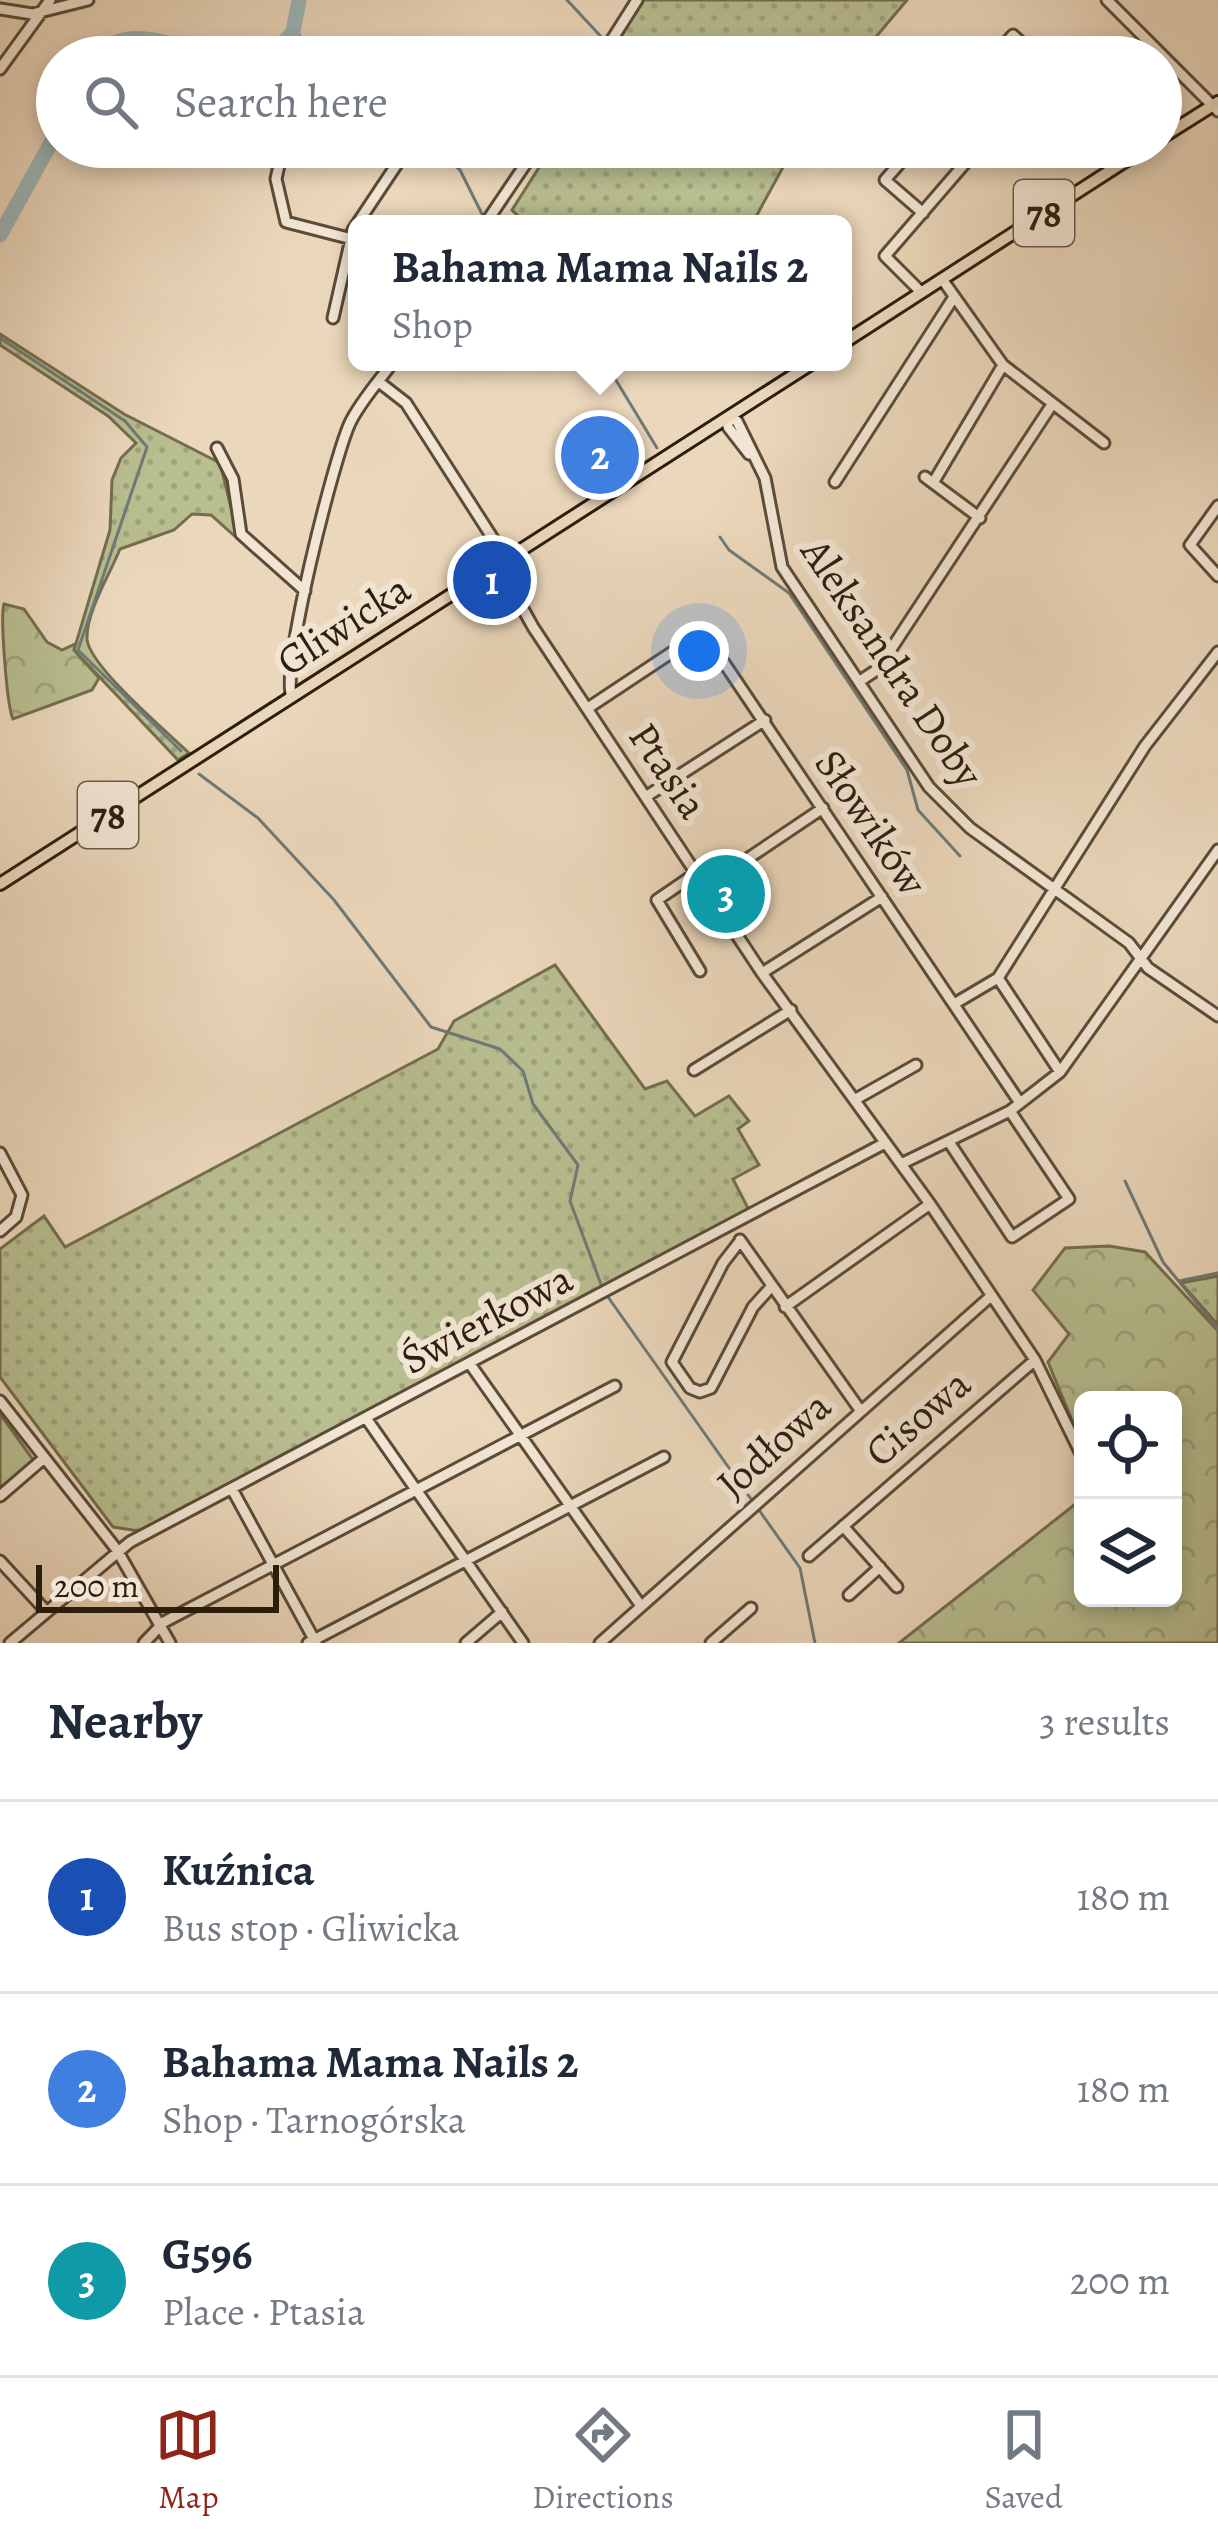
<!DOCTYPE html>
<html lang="en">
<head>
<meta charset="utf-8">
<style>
	:root { --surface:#fff; --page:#f2f2f3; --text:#1f2937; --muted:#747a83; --line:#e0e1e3; --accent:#8f2418 }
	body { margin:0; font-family:Alegreya,serif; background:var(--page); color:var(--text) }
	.controls { position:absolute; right:36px; bottom:36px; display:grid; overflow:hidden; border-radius:18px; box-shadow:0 6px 18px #0003 }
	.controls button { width:108px; height:108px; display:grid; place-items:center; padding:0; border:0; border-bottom:3px solid var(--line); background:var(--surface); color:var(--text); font:60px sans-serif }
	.scale { position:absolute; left:36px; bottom:30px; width:243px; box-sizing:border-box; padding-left:12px; border:6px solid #2b1e0d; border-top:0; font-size:33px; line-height:42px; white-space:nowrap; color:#2b1e0d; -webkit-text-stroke:9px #f2e5d3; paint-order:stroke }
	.you { position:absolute; left:699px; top:651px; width:42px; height:42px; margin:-30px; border:9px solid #fff; border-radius:50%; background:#1a73e8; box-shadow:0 0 0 18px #1a73e833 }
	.badge { display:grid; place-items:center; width:78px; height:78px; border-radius:50%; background:var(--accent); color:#fff; font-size:39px; font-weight:700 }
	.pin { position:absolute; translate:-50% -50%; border:6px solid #fff; box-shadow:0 3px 12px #0006 }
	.popup { position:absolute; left:348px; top:215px; width:504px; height:156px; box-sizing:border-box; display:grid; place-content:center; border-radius:18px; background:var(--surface); filter:drop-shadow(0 3px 9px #0005); font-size:39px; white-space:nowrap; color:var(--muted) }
	.popup b { font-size:45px; color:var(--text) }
	.popup::after { content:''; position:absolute; left:50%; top:100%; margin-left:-24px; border:24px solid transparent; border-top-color:var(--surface) }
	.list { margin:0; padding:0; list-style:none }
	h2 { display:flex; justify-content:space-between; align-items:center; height:156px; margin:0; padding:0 48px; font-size:51px }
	h2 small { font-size:39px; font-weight:400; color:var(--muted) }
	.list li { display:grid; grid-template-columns:78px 1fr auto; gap:36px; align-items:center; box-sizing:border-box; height:192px; padding:0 48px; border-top:3px solid var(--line) }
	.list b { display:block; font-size:45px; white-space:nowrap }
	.list p { margin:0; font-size:39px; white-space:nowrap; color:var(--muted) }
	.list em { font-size:39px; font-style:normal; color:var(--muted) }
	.icon { flex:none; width:66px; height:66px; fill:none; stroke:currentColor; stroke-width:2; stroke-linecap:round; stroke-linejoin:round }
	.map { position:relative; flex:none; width:1218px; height:1643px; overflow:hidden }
	.search { position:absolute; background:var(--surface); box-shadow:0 6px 18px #0003; left:36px; right:36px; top:36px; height:132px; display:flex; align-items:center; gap:30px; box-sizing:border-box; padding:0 42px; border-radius:66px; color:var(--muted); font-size:45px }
	.sheet { height:732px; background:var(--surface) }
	nav { display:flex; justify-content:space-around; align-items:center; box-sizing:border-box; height:168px; border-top:3px solid var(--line); background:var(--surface); font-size:33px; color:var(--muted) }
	nav a { display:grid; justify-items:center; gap:6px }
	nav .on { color:var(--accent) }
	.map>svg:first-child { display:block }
</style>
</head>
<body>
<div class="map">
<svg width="1218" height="1643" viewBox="0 0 1218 1643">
	<defs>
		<pattern id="grass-dots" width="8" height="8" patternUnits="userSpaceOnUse" patternTransform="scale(3)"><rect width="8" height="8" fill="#b8be90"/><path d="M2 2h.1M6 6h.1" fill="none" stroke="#9ea37b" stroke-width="1.8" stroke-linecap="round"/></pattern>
		<pattern id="forest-crowns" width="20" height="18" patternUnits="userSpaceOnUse" patternTransform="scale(3)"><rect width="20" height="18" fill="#b8be90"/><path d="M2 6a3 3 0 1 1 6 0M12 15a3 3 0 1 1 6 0" fill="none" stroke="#9ea37b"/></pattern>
	</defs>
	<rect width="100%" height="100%" fill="#ebd7bb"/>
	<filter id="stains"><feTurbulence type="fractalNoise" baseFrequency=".00167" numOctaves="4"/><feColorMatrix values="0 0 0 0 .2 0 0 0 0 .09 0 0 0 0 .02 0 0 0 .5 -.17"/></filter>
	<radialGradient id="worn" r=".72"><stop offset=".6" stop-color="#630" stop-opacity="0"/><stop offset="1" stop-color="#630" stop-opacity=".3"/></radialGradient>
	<path fill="url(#grass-dots)" stroke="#726e4e" stroke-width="3" d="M644,0h263l-48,57h-251z
		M552,147h242l-42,77h-226l-14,-14z
		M0,334l124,80 96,49 19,77 -28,-25 -19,-1 -18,16 -54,19c-10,25 -34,63 -33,90 2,27 80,93 102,114l-11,7 -104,-110 36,-120 2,-50 9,-22 15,-15 -28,-27 -108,-71z
		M555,965l90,124 22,-8 28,35 34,-20 20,25 -11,8 21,36 -26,14 17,33 -611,319 -26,-4 -113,-150v-128l44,-33 21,31 373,-198 16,-28z
		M1218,1276v49l-37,-42z"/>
	<path fill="url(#forest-crowns)" stroke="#726e4e" stroke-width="3" d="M4,604l20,5 23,33 15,8 13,-6 -1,6 25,28 -7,12 -79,29c-6,-12 -13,-102 -9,-115z
		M1109,1246l36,6 73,79v312h-319l184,-145v100h90v-198h-90v47l-35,-85 21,-28 -36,-44 32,-42z"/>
	<path fill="#b8be90" stroke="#726e4e" stroke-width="3" d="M0,1414l34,47 -34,29z"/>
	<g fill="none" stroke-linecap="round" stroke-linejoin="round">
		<path stroke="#6f7a75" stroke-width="3" d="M567,0l39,42
			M296,25l10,32
			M433,147l27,23 23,46
			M0,338l125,83 22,26 -69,203 103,101
			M605,362l52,86
			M720,537l9,13 60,43 118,177 11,40 42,46
			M199,774l59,44 76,82 97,127 69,22 23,22 10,33 45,61 -8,36 32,86
			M1125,1181l38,81 55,67
			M1179,1281l39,-8
			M608,1297l143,202
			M759,1510l41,58 15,75"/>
		<path stroke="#9cb7ba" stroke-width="15" d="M97,57c44,-57 142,43 196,-25l6,-32
			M0,235l57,-103"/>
		<g stroke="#5b4c38" stroke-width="15">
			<path id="minor" d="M1107,0l111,111
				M0,9l32,5 56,-14
				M601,57l36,-57
				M993,57l20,-22 24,22
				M0,69l50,-69
				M283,147l-7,32 10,43 66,17
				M914,147l-29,33 38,33
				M485,224l52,-77
				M942,279l61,86 101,78
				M921,292l-36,-36 94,-109
				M333,318l20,-88 46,-69
				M379,382l27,21 100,156
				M728,417l9,4 28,57 17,89 147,220 41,41 159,115 19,25 70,48
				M728,417v10l21,27
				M217,448l16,31 8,55 64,57
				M925,477l55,41
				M835,482l119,-185
				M933,483l70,-118
				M1218,506l-28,39 28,31
				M498,564l35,63 229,346 168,231 105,156 48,98
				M860,681l18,-12 173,-263
				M292,697c-12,-26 42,-240 58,-274 10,-21 29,-42 43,-61
				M588,708l101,-67 17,-5 314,467
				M647,796l118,-76
				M698,872l-41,28 43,71
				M707,886l116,-78
				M762,973l120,-76
				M998,978l62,94
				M954,1004l44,-26 147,-232 73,-94
				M694,1070l97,-60
				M856,1099l60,-34
				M949,1142l63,95 57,-38 -59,-88
				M0,1153l22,42 -6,22 -16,14
				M901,1164l109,-53 50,-39 158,-222
				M740,1240l120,170
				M740,1241l-17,22 -51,99 18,26 10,4 11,-4 42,-81 18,-20
				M785,1307l145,-103
				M470,1364l171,242
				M0,1401l117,149 53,93
				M366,1418l157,225
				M232,1489l84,154
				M0,1496l43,-37
				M843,1526l54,61
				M809,1556l226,-196
				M0,1561l46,50
				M849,1595l31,-28
				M10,1643l120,-101 755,-399
				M144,1643l20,-21 451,-236
				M308,1643l356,-186
				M466,1643l36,-31
				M600,1643l391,-347
				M711,1643l40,-35"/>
		</g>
		<g stroke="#2b1e0d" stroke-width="16">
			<path id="major" d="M1161,138l57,-36
				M843,343l304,-196
				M0,884l814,-522"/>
		</g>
		<use href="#minor" stroke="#f2e5d3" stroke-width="9"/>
		<use href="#major" stroke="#ebd7bb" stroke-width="10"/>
	</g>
	<g text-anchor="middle" stroke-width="12" stroke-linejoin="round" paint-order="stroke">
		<g fill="#f2e5d3" stroke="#675a48" stroke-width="3">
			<rect x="1014" y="180" width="60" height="66" rx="9"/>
			<rect x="78" y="782" width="60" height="66" rx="9"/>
		</g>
		<g font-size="39" font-weight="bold" fill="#2b1e0d">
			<text x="1044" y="227">78</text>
			<text x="108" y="829">78</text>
		</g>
		<g font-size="42" fill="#2b1e0d" stroke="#f2e5d3">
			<text transform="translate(343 624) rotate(-33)" y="15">Gliwicka</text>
			<text transform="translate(893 662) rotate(56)" y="15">Aleksandra Doby</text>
			<text transform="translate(669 770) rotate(56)" y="15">Ptasia</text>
			<text transform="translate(872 822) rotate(56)" y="15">Słowików</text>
			<text transform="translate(486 1318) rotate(-28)" y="15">Świerkowa</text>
			<text transform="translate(917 1417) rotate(-41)" y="15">Cisowa</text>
			<text transform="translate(773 1444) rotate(-42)" y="15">Jodłowa</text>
		</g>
	</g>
	<rect width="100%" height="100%" filter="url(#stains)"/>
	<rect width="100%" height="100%" fill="url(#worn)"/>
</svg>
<div class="controls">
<button><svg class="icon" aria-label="locate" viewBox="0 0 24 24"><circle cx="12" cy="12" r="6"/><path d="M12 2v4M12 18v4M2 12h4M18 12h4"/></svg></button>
<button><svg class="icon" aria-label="layers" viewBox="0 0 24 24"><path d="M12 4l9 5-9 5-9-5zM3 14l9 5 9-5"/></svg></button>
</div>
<div class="scale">200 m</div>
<div class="you"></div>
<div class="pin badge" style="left:492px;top:580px;background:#1a4fb4">1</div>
<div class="pin badge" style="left:600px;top:455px;background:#3f7fe0">2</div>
<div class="popup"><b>Bahama Mama Nails 2</b>Shop</div>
<div class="pin badge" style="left:726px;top:894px;background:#0f9aa8">3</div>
<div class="search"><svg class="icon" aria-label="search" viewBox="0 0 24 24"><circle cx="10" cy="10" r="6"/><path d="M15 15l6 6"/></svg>Search here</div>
</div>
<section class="sheet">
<h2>Nearby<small>3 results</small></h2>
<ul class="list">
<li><span class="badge" style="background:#1a4fb4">1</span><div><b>Kuźnica</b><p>Bus stop · Gliwicka</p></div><em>180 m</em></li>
<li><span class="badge" style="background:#3f7fe0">2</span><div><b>Bahama Mama Nails 2</b><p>Shop · Tarnogórska</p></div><em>180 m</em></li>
<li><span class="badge" style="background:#0f9aa8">3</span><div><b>G596</b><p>Place · Ptasia</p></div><em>200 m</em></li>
</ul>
</section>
<nav>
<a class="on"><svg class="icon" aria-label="map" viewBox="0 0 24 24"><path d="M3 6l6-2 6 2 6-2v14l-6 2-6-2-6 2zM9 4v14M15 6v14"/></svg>Map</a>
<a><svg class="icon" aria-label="directions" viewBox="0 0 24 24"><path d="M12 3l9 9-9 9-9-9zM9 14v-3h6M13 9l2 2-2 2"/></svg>Directions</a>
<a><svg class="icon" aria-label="saved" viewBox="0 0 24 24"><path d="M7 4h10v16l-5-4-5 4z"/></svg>Saved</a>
</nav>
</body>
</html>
